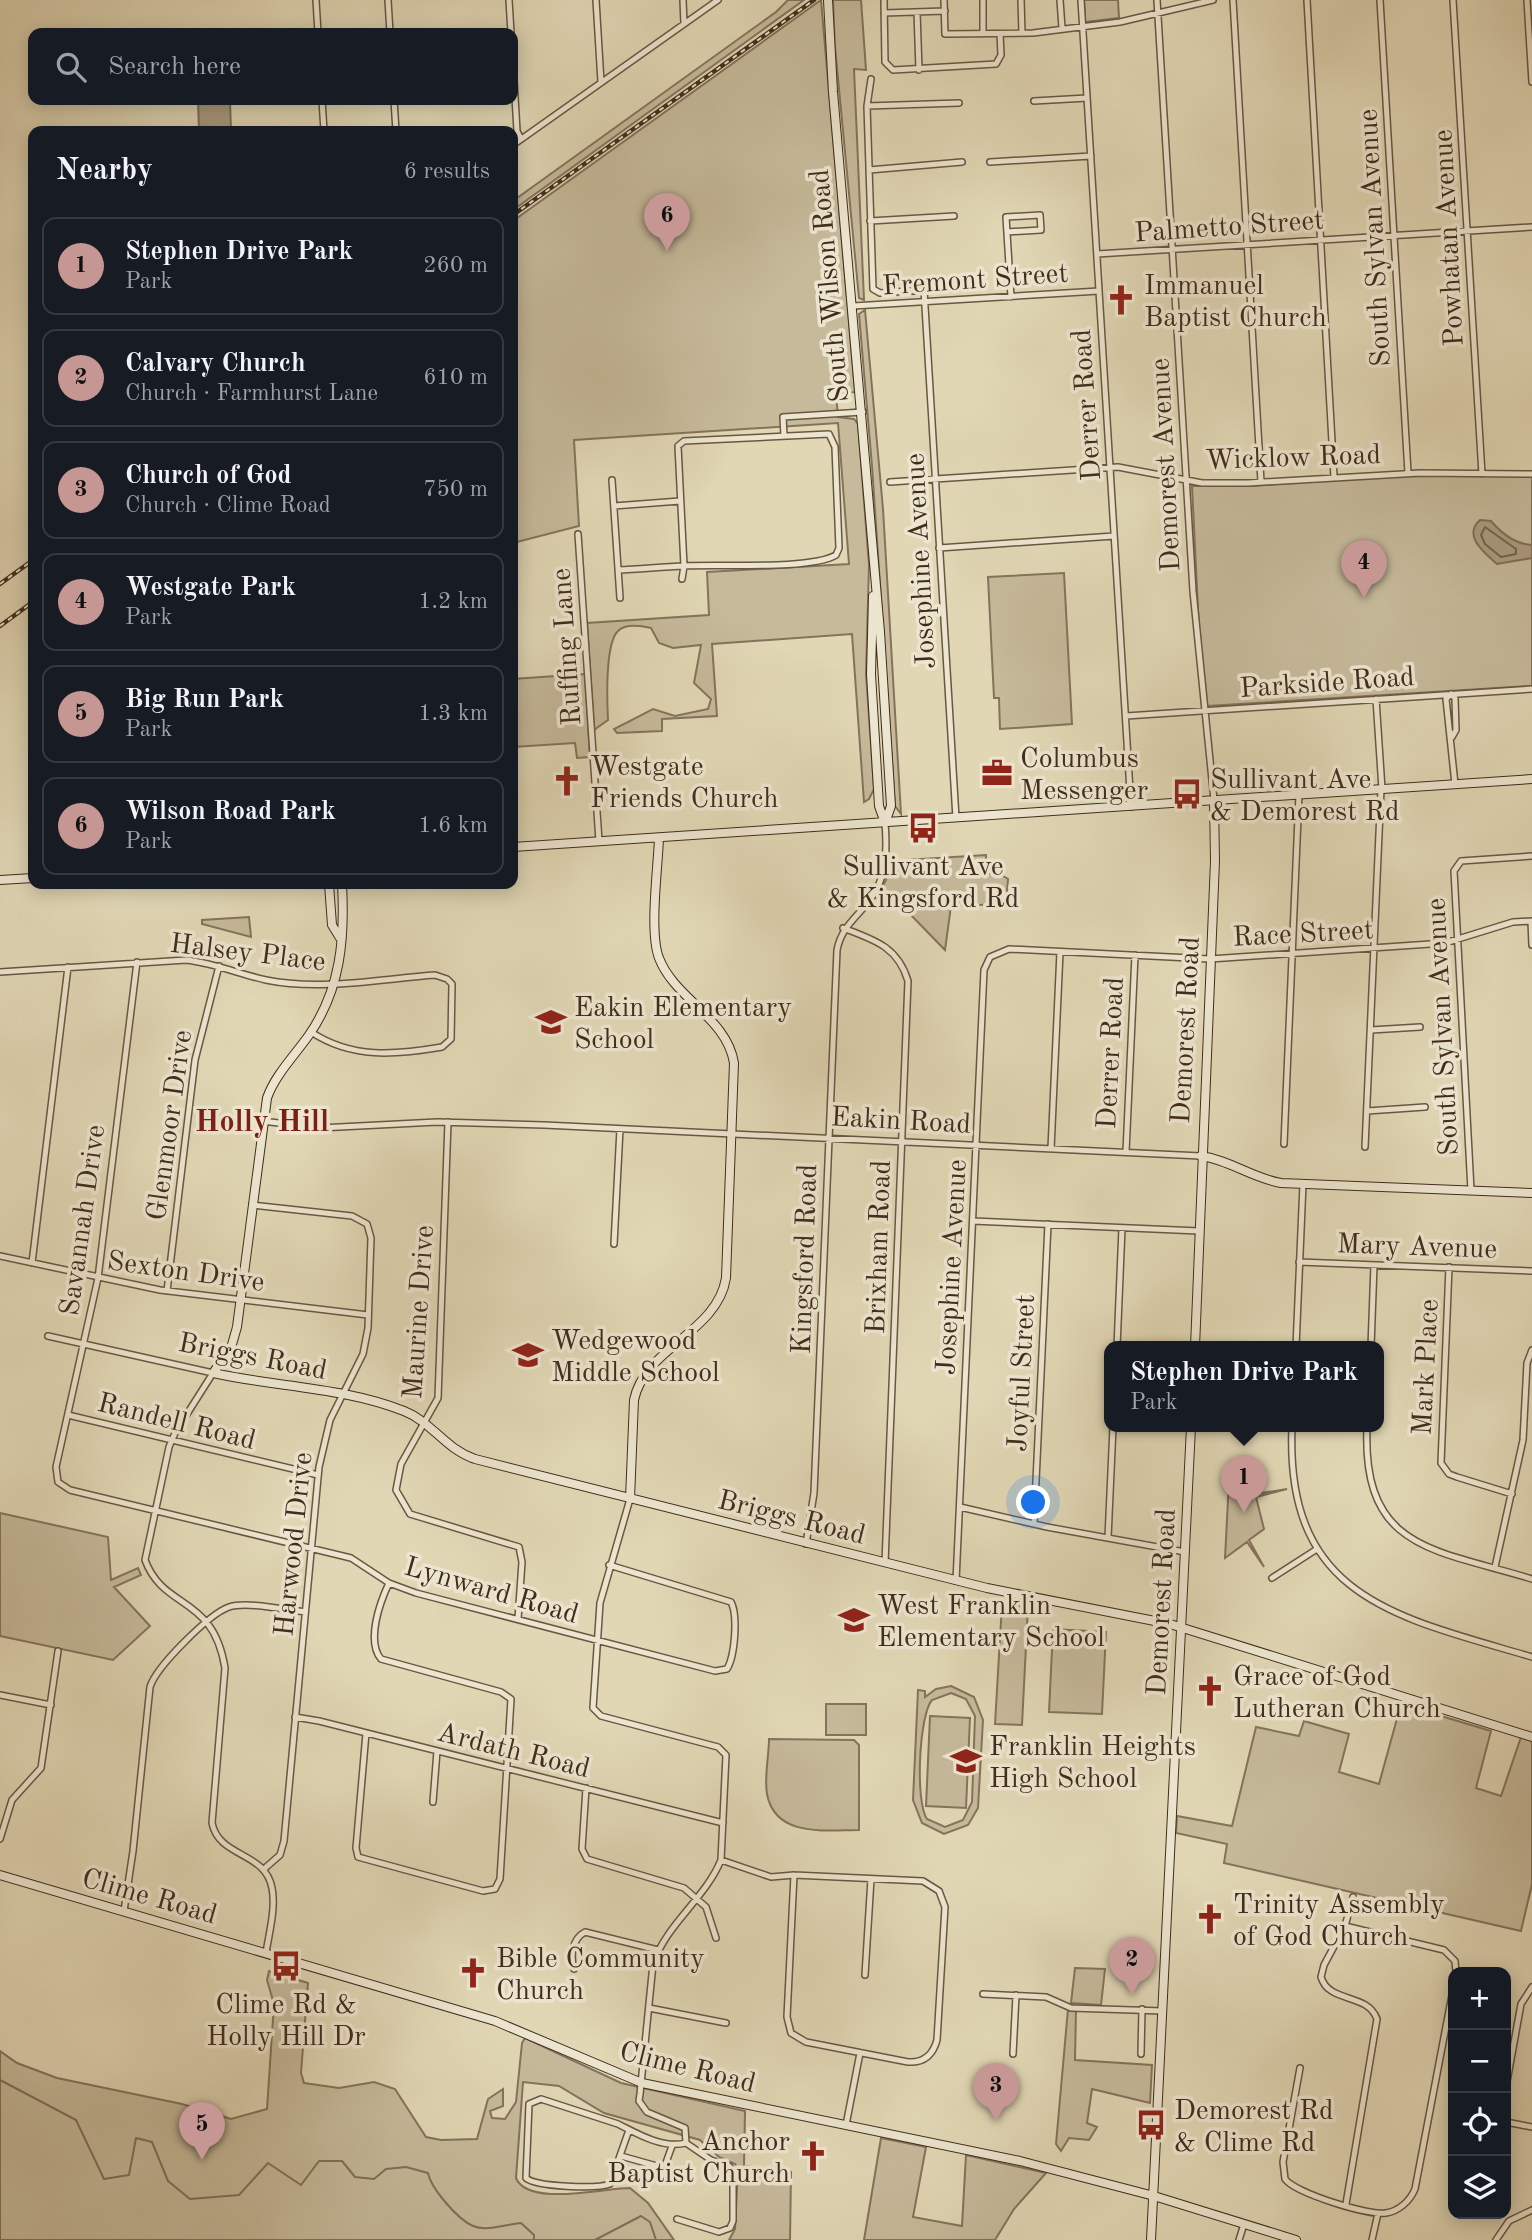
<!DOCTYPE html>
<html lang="en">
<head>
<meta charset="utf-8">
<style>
	:root { --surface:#171b24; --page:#20242c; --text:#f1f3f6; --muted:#9ea1a6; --line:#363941; --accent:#c59692 }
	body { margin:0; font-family:"Old Standard TT",serif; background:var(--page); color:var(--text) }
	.controls { position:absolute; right:21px; bottom:21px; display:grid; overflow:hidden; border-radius:14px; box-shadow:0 4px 18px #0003 }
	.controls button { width:63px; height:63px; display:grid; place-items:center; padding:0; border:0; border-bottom:2px solid var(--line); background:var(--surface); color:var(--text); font:35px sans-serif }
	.you { position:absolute; left:1034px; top:1503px; width:24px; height:24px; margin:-18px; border:5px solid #fff; border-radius:50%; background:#1a73e8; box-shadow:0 0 0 10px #1a73e833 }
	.badge { display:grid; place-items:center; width:46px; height:46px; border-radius:50%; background:var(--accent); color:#111; font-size:23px; font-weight:700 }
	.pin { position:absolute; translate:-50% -58px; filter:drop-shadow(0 2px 4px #0008) }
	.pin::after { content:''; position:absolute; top:37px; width:24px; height:21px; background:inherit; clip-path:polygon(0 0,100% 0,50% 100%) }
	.popup { position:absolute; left:1104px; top:1341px; width:280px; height:91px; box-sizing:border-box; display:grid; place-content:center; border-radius:14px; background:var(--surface); filter:drop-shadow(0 2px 5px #0005); font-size:23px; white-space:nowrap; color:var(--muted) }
	.popup b { font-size:26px; color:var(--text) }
	.popup::after { content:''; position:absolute; left:50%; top:100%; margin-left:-14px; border:14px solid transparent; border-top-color:var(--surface) }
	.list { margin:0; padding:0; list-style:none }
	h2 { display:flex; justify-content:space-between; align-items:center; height:91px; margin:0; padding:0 28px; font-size:30px }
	h2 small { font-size:23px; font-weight:400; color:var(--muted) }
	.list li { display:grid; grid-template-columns:46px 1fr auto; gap:21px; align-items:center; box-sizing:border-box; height:98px; margin:0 14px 14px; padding:0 14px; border:2px solid var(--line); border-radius:14px }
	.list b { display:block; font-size:26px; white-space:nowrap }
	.list p { margin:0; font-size:23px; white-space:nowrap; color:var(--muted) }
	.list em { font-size:23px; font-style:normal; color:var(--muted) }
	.icon { flex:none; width:38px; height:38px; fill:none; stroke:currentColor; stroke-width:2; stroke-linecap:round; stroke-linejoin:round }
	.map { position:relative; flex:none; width:1532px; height:2240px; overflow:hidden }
	.search { position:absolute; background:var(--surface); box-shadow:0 4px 18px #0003; left:28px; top:28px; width:490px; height:77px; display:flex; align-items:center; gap:18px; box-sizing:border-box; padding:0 24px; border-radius:14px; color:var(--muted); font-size:26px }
	.panel { position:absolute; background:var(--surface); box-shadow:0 4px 18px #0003; left:28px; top:126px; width:490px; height:763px; border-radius:14px }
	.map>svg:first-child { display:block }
</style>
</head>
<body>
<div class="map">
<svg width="1532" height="2240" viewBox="0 0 1532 2240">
	<rect width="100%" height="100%" fill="#e1d7b5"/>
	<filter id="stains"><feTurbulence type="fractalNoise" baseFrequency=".00286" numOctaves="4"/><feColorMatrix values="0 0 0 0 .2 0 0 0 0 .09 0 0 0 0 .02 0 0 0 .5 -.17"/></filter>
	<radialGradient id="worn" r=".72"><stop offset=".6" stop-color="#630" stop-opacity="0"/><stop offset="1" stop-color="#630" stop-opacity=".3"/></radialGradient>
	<path fill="#c6ba9b" stroke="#84735c" stroke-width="2" fill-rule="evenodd" d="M788,0h16l-291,210v-9l263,-189z
		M821,0l34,392 -19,1 2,24 16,2 4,5 11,141 -3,109 8,115 -5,10 -5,3 -12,-168 -140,10 5,72 -55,3v12l-45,2 -3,-4 39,-20 22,7 33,-7 3,-10 -17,-16 7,-38 -28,3 -14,-5 -8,-15c-9,-2 -25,-5 -33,3 -13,12 -11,70 -10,89l-14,10 -7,-107 122,-8 -2,-43 142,-8 -11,-141 -264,17 5,86 -66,17v-322z
		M833,0h28l5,70 -12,-1 10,231 -5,-2 -24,-251z
		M1084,0h34l1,18 -34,4z
		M865,310l18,199 18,305 -6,-8 -23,-340 -13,-152z
		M1393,476h139v210l-325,20 -8,-76 -7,-144h58z
		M1064,573l8,151 -72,5 -1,-31h-5l-6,-121z
		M585,674l5,83 -13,1 -2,-15 -62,4v-68z
		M986,855v18l14,1 8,5 -2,25 -55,2 -6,44 -36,-37 -32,-16 9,-17 2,-19z
		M249,917l2,20 -49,-13v-4z
		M1230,1461l21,3 4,30 32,-5 -31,8 8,32 -15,11 15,27 -17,-25 -22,16z
		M0,1513l108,24 3,43 27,-12 3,7 -27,12 36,39 -37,34 -113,-24z
		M1002,1604l26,2 -6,119 -27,-1z
		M1053,1629l53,3 -4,82 -53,-2z
		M951,1686l23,11 9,23 -5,88 -10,17 -24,9 -22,-11 -9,-23 5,-110 7,1v6l11,-8zM951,1693l15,6 9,17 -3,86 -9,18 -18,7 -18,-8c-12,-17 -8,-104 5,-119z
		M826,1704h40v31h-40z
		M1401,1704l90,27 -15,57 25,8 20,-59 11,4v143l-11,47 -297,-68 3,-19 -51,-11 1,-17 55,10 24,-99 43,9 5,-15 45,13 -10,38 40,12z
		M930,1716l40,2 -4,90 -40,-2z
		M769,1739l85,1 5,5v85c-32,0 -84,8 -92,-36 -3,-17 2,-38 2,-55z
		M1075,1968l30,1 -4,36 -30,-2z
		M269,1971l39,12 -7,90 3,10 35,5 35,-6 21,7 31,48 15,3 36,-1 11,-40 15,-10v17l-13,5 2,7 13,1 11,-17 6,-59 3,-5 96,45 124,28 -1,55 47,6 -1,68h-61l6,-11 3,-60 -3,-5 -16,-7 -19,-17 -96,-27 -45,-27 -36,-4 -7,96c12,29 88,10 114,10l18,15 26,37h-674v-189l17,12 40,15 125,26 49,15 36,-10 7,-105 -7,-24z
		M1068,2009h8l-1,51 77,5 -2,38 -58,-14 -5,34 10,4 -8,13 -20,-2 -8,13 -5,-7z
		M881,2138l45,9 -13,70 49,9 4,-71 80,18 -32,36 -19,31h-131z"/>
	<path fill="#ab9d81" stroke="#817059" stroke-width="2" d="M198,100h32l1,31h-32z
		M1480,520l11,1c11,13 24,23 41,24v13l-35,6c-12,-11 -35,-28 -17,-44z"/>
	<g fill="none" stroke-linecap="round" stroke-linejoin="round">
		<path stroke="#76644e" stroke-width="2" d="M1485,527l31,22v5l-15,3 -16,-13 -4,-9z"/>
		<path stroke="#817059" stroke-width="2" d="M0,2080l76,40 28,59 25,-4 7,-37 16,4 16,39 22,18 49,-4 29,-32 33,22 18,-24h23l13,16 19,2 12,-10 20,-2 22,6c3,15 29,46 45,53 14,6 34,-2 48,-3l13,12v5
			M595,2240l46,-24 9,6 6,18"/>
		<g stroke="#695742" stroke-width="8">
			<path id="street" d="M316,0l2,33
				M388,0l2,33
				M509,0l2,33
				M596,0l5,82
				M683,0l1,24
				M884,0l1,62 8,8 103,-6 5,-9 -1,-21
				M944,0l1,34 88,-1 87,-11 93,-22
				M983,0v34
				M1021,0l1,33
				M1060,0l2,28
				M1081,0l50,807
				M1157,0l36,591 21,209
				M1233,0l28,482
				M1307,0l27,477
				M1380,0l28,473
				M1453,0l29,474
				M1527,0l5,82
				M917,12l2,58
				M884,13l61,-2
				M513,63l4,68 4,8
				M871,79l-4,27 6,183 7,4 86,-6
				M322,100l2,31
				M394,100l2,31
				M1034,101l53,-3
				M867,106l92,-3
				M513,145l205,-145
				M990,162l101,-6
				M869,170l93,-8
				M870,221l84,-5
				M1007,232l34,-2 -1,-15 -34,2 5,80
				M1097,254l435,-27
				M924,290l32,528
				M853,306l246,-15
				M784,436l-1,-19 80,-5
				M612,480l8,118
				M890,482l228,-15 84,16h46l172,-10 112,1
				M614,506l66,-5
				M578,534l21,307
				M939,548l175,-12
				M618,570c22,-1 44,-3 66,-4 34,-2 127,4 152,-11l3,-7 -4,-101 -6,-13 -145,7 -6,5 6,120 -2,13
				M1451,694l-5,5 9,85
				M1451,694l4,4 1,32 -4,7
				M1376,699l6,90
				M1126,716l406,-27
				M1531,921l1,24
				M843,928c32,12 55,19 65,53l-23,582
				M137,962l-39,316 -42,189 2,15 12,8 281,68 38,25 27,10 299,78 12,-2c8,-13 11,-54 4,-67l-122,-37
				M0,972l186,-12c28,3 53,14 80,20 54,11 115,-1 169,-5l12,4 5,5 -1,55 -9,8c-47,8 -90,12 -131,-15
				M1371,1030l49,-3
				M1367,1111l58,-4
				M262,1121l58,7 117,-6 107,3 657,31
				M448,1122l-10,276 -37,66 -5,26 14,24 109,33 3,15 -4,57
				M1284,1144l15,-350
				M1365,1147l16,-358
				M1051,1149l9,-197
				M1126,1152l9,-197
				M1471,1190l-17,-319 7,-10 71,-5
				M252,1205l100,11 15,8 4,14 -3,90 -5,26 -33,66 -11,47 -35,374 -4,14 -16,14
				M973,1221l226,10
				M614,1244l6,-115
				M0,1256l160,34 208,25
				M1299,1262l233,9
				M32,1263l36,-296
				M1449,1267l-8,196 8,11 8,3 55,17
				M167,1291l28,-231 24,-94
				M48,1336l165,37 -38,60 -6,14 -24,113c19,51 68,34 80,108l-13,155c7,35 53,28 60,65 4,20 -3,45 -6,65
				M1117,1347l5,-119
				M1296,1347l7,-163
				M1371,1347l3,-82
				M68,1415l250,60
				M1292,1427c-7,172 105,190 240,230
				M1367,1427c-5,124 68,122 165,152
				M630,1499l-30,104 -7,105 8,8 117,31 8,8 -5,105c-16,39 -54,63 -68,104l-13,130 -1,7 8,11 38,16 1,15
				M960,1507l87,20 138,25
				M1034,1524l14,-300
				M1108,1538l5,-111
				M806,1544l8,-51 23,-543c5,-26 24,-35 37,-56 13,-21 13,-47 11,-71
				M1495,1567l28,-127 4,-77 5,-13
				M1272,1578l45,-29
				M956,1581l28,-611 6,-13 19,-8 201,10 235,-16 68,-21 19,-1
				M0,1695l51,10
				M295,1717l24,4 404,102
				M366,1733l-10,115 2,9 125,34 12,-2 5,-10 11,-180 -10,-7 -120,-33c-15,-18 -1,-57 8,-76
				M586,1788l-4,61 5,10 97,29 22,19 10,31
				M433,1802l4,-51
				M0,1839l12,-39 29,-32 17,-117
				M721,1860l50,17 23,-2 129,6 16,10 6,16 -8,133c-4,15 -13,23 -29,22l-102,-20 -15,-9 -4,-16 7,-142
				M124,1911l9,-60 17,-164c6,-20 59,-73 79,-80 17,-6 57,3 76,5
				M1345,1926l99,24 11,11 1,11
				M574,1969c-4,-13 -2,-30 11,-37l73,18
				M865,1975l6,-96
				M983,1994l63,3 25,11 92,3
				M649,2008l77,15
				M1013,2054l3,-59
				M1141,2054l1,-45
				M1300,2068l-17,94 2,17c10,14 84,37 101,34 13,-2 24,-12 29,-24l38,-199
				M1506,2087l15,-83 11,-17
				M1506,2122l26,5
				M846,2125l14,-72
				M629,2130l-19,54c-13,5 -74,3 -84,-6l3,-74 12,-5 77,25c20,10 45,25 68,19l25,17 18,6 4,6v49l-3,7 -11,4 -42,-13
				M621,2156l43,12 8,-22
				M1346,2204l31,-185c-10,-27 -48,-15 -56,-42l3,-12 21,-39 8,-29
				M1239,2240l5,-16
				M1372,2240l6,-27
				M1496,2240l13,-19 23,-11"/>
		</g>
		<g stroke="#412c1c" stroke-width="10">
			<path id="secondary" d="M828,0l5,92 47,540 11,174 -6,17
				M873,596l-2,78 8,132 6,17
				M513,847l1019,-68
				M0,880l33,-2
				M329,884l3,41 8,13
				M342,884c3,54 -1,105 -33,151 -14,20 -34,40 -42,63l-30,229 -6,21 -18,25c63,14 130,14 191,38 28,11 41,38 71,48l512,129 183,36 362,113
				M1201,1156c29,4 51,22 80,27l251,10
				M1195,1347l20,-486 -1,-61
				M630,1499l4,-99c11,-53 83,-67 92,-122l8,-215c-7,-45 -60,-65 -75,-105 -10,-26 -1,-90 0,-120
				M0,1875l495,146 147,62 378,78 134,35 142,44
				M1151,2240l40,-813"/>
		</g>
		<use href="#street" stroke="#ece5cf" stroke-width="5"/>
		<use href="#secondary" stroke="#ece5cf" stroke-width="8"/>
		<g stroke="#412c1c" stroke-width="4.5">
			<path id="rail" d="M513,215l301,-215
				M0,584l33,-24
				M32,591l1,-1
				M0,626l30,-22"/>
		</g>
		<use href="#rail" stroke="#ece5cf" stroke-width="2" stroke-dasharray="5" stroke-linecap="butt"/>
	</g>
	<defs>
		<g id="church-bare" transform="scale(2.415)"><path d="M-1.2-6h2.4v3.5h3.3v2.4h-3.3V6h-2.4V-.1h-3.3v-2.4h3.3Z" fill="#8f2418" stroke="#ece5cf" stroke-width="2.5" paint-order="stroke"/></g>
		<g id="office-bare" transform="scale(2.415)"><path d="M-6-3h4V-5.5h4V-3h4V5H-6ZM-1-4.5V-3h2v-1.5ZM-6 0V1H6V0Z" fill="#8f2418" stroke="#ece5cf" stroke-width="2.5" paint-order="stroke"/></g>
		<g id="bus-bare" transform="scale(2.415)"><path d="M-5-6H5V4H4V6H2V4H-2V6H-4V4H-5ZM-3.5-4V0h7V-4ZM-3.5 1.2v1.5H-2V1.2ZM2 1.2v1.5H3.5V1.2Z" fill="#8f2418" stroke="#ece5cf" stroke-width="2.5" paint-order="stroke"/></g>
		<g id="school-bare" transform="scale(2.415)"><path d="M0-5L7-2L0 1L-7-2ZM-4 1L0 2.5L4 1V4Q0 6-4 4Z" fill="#8f2418" stroke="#ece5cf" stroke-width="2.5" paint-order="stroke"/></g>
	</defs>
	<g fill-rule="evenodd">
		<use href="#church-bare" x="1121" y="300"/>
		<use href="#office-bare" x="997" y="773"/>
		<use href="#church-bare" x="567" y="781"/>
		<use href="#bus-bare" x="1187" y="794"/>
		<use href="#bus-bare" x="923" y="828"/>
		<use href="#school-bare" x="551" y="1022"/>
		<use href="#school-bare" x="528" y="1355"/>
		<use href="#school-bare" x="854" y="1620"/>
		<use href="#church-bare" x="1210" y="1691"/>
		<use href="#school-bare" x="966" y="1761"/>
		<use href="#church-bare" x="1210" y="1919"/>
		<use href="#bus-bare" x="286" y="1966"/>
		<use href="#church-bare" x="473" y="1973"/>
		<use href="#bus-bare" x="1151" y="2125"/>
		<use href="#church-bare" x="813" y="2156"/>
	</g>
	<g text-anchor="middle" stroke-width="7" stroke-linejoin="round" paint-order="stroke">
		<g font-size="28" fill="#412c1c" stroke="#ece5cf">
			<text transform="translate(1229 225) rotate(-4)" y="10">Palmetto Street</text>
			<text transform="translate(1373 238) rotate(-93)" y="10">South Sylvan Avenue</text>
			<text transform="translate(1447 238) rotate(-93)" y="10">Powhatan Avenue</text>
			<text transform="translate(975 278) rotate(-4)" y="10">Fremont Street</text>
			<text transform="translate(828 286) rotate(-95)" y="10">South Wilson Road</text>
			<text transform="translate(1085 405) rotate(-94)" y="10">Derrer Road</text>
			<text transform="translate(1293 456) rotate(-2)" y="10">Wicklow Road</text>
			<text transform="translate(1164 465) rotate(-93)" y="10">Demorest Avenue</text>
			<text transform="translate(919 561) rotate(-93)" y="10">Josephine Avenue</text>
			<text transform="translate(565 647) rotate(-94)" y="10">Ruffing Lane</text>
			<text transform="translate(1327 681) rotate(-4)" y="10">Parkside Road</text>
			<text transform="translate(1303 932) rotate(-3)" y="10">Race Street</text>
			<text transform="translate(248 951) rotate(7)" y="10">Halsey Place</text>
			<text transform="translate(1441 1027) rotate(-93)" y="10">South Sylvan Avenue</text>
			<text transform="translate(1184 1030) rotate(-87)" y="10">Demorest Road</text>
			<text transform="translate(1109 1053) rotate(-87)" y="10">Derrer Road</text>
			<text transform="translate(901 1119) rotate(3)" y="10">Eakin Road</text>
			<text transform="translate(168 1125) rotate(-82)" y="10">Glenmoor Drive</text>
			<text transform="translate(81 1220) rotate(-82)" y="10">Savannah Drive</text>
			<text transform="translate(1417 1245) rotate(2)" y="10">Mary Avenue</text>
			<text transform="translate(877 1247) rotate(-88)" y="10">Brixham Road</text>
			<text transform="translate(803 1259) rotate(-88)" y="10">Kingsford Road</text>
			<text transform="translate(950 1267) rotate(-87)" y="10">Josephine Avenue</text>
			<text transform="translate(186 1270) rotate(8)" y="10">Sexton Drive</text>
			<text transform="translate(417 1312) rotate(-86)" y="10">Maurine Drive</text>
			<text transform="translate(253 1355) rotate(11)" y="10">Briggs Road</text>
			<text transform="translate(1424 1367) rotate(-87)" y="10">Mark Place</text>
			<text transform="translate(1020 1373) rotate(-87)" y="10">Joyful Street</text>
			<text transform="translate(177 1420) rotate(14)" y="10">Randell Road</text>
			<text transform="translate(792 1516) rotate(14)" y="10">Briggs Road</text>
			<text transform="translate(292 1544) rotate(-84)" y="10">Harwood Drive</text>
			<text transform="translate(492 1589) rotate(16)" y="10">Lynward Road</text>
			<text transform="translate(1160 1602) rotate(-87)" y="10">Demorest Road</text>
			<text transform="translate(514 1749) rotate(14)" y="10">Ardath Road</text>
			<text transform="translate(150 1895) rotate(16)" y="10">Clime Road</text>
			<text transform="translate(688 2066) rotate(14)" y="10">Clime Road</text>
		</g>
		<g font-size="28" fill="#412c1c" stroke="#ece5cf" text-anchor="start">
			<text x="1144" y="294">Immanuel<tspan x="1144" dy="32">Baptist Church</tspan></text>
			<text x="1020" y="767">Columbus<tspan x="1020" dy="32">Messenger</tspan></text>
			<text x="590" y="775">Westgate<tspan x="590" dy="32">Friends Church</tspan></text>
			<text x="1210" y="788">Sullivant Ave<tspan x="1210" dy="32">&amp; Demorest Rd</tspan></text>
			<text x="923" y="875" text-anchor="middle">Sullivant Ave<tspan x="923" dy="32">&amp; Kingsford Rd</tspan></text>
			<text x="574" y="1016">Eakin Elementary<tspan x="574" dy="32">School</tspan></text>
			<text x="551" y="1349">Wedgewood<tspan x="551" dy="32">Middle School</tspan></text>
			<text x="877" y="1614">West Franklin<tspan x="877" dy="32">Elementary School</tspan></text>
			<text x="1233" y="1685">Grace of God<tspan x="1233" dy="32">Lutheran Church</tspan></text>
			<text x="989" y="1755">Franklin Heights<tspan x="989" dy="32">High School</tspan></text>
			<text x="1233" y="1913">Trinity Assembly<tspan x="1233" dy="32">of God Church</tspan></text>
			<text x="496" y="1967">Bible Community<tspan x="496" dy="32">Church</tspan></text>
			<text x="286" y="2013" text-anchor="middle">Clime Rd &amp;<tspan x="286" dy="32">Holly Hill Dr</tspan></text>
			<text x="1174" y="2119">Demorest Rd<tspan x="1174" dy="32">&amp; Clime Rd</tspan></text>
			<text x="790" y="2150" text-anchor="end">Anchor<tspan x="790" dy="32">Baptist Church</tspan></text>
		</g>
		<g font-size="30" font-weight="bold" fill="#7a1f14" stroke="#ece5cf">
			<text x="262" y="1131">Holly Hill</text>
		</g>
	</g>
	<rect width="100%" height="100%" filter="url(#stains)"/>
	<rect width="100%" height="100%" fill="url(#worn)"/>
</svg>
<div class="controls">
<button>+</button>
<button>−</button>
<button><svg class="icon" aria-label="locate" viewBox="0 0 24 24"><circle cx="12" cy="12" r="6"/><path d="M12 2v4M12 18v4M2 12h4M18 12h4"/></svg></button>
<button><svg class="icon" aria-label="layers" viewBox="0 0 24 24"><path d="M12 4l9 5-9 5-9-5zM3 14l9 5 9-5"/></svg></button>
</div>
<div class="you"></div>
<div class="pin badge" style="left:1244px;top:1513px">1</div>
<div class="popup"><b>Stephen Drive Park</b>Park</div>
<div class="pin badge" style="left:1132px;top:1995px">2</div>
<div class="pin badge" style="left:996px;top:2121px">3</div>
<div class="pin badge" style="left:1364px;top:598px">4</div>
<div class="pin badge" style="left:202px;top:2160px">5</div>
<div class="pin badge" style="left:667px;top:251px">6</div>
<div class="search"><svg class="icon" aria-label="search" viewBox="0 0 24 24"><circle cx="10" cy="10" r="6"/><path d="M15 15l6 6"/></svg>Search here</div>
<section class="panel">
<h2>Nearby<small>6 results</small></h2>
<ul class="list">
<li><span class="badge">1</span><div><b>Stephen Drive Park</b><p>Park</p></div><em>260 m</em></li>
<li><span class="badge">2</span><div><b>Calvary Church</b><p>Church · Farmhurst Lane</p></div><em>610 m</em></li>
<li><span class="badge">3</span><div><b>Church of God</b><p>Church · Clime Road</p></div><em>750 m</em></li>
<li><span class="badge">4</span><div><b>Westgate Park</b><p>Park</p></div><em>1.2 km</em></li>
<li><span class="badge">5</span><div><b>Big Run Park</b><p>Park</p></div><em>1.3 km</em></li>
<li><span class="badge">6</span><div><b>Wilson Road Park</b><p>Park</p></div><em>1.6 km</em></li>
</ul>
</section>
</div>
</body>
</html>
